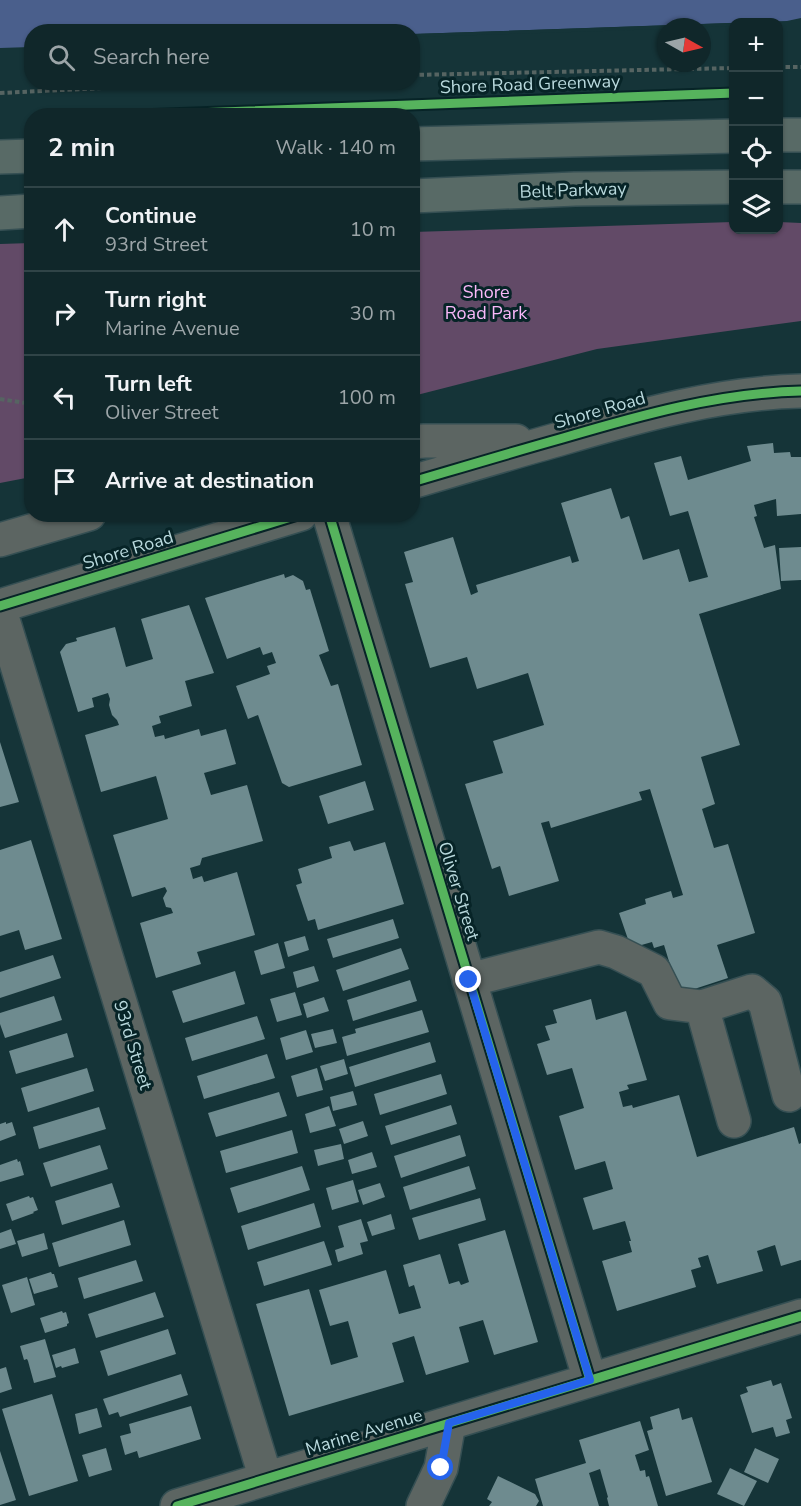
<!DOCTYPE html>
<html lang="en">
<head>
<meta charset="utf-8">
<style>
	:root { --surface:#10272a; --page:#192f32; --text:#f1f3f6; --muted:#9ca5a8; --line:#304447 }
	body { margin:0; font-family:"Nunito Sans",sans-serif; background:var(--page); color:var(--text) }
	.controls { position:absolute; right:18px; top:18px; display:grid; overflow:hidden; border-radius:12px; box-shadow:0 2px 4px #0004 }
	.controls button { width:54px; height:54px; display:grid; place-items:center; padding:0; border:0; border-bottom:2px solid var(--line); background:var(--surface); color:var(--text); font:30px sans-serif }
	.compass { position:absolute; left:657px; top:18px; width:54px; height:54px; border-radius:50%; background:var(--surface); box-shadow:0 2px 4px #0004; rotate:98deg }
	.stop { position:absolute; width:18px; height:18px; margin:-14px; border:4px solid #2563eb; border-radius:50%; background:#fff }
	.stop.end { background:#2563eb; border-color:#fff; box-shadow:0 2px 6px #0008 }
	.list { margin:0; padding:0; list-style:none }
	h2 { display:flex; justify-content:space-between; align-items:center; height:78px; margin:0; padding:0 24px; font-size:26px }
	h2 small { font-size:20px; font-weight:400; color:var(--muted) }
	.list li { display:grid; grid-template-columns:39px 1fr auto; gap:18px; align-items:center; box-sizing:border-box; height:84px; padding:0 24px; border-top:2px solid var(--line) }
	.list b { display:block; font-size:22px; white-space:nowrap }
	.list p { margin:0; font-size:20px; white-space:nowrap; color:var(--muted) }
	.list em { font-size:20px; font-style:normal; color:var(--muted) }
	.icon { flex:none; width:33px; height:33px; fill:none; stroke:currentColor; stroke-width:2; stroke-linecap:round; stroke-linejoin:round }
	.map { position:relative; flex:none; width:801px; height:1506px; overflow:hidden }
	.search { position:absolute; background:var(--surface); box-shadow:0 2px 4px #0004; left:24px; top:24px; width:396px; height:66px; display:flex; align-items:center; gap:15px; box-sizing:border-box; padding:0 21px; border-radius:24px; color:var(--muted); font-size:22px }
	.panel { position:absolute; background:var(--surface); box-shadow:0 2px 4px #0004; left:24px; top:108px; width:396px; height:414px; border-radius:24px }
	.map>svg:first-child { display:block }
</style>
</head>
<body>
<div class="map">
<svg width="801" height="1506" viewBox="0 0 801 1506">
	<rect width="100%" height="100%" fill="#153438"/>
	<path fill="#624a67" d="M733,222l1,8h44l1,-8 22,1v98l-204,28 -184,47v-164z
		M31,243v234l-31,6v-239z"/>
	<path fill="#4a5f8c" d="M0,0h801v18l-14,3 -374,13 -1,-2h-380l-1,15 -31,1z"/>
	<path fill="#153438" d="M733,23l1,3 -68,1v2l-254,8 1,-3z"/>
	<path fill="#6e8b8f" d="M773,443l1,10 16,-1 1,5h10v57l-24,2 -1,-17 -22,6 3,11 -3,1 10,31 11,-3 6,44 -82,25 41,131 -39,12 14,47 -13,5 12,39 14,-4 27,89 -38,12 11,33 -49,16 -15,-49 -10,3 -2,-6 -21,6 -12,-35 27,-9 -1,-5 26,-8 2,7 10,-3 -33,-106 -11,3 3,8 -91,28 -2,-7 -8,2 18,58 -50,15 -9,-30 -8,3 -27,-85 38,-11 -10,-32 51,-16 -16,-52 -51,16 -10,-32 -37,11 -25,-84 8,-2 -9,-30 49,-15 18,58 7,-3 -2,-7 94,-29 2,7 7,-2 -18,-58 50,-15 10,31 8,-3 14,44 36,-11 10,33 19,-5 -20,-66 -18,5 -16,-53 27,-7 7,24 63,-19 -4,-15z
		M801,547v33l-20,1 -2,-33z
		M284,574l1,4 8,-3 10,6 3,9 4,-1 19,62 -10,4 12,31 7,-2 24,81 -73,22 -7,-4 -24,-68 -10,4 -12,-33 34,-12 -3,-8 9,-3 -4,-11 -9,3 -3,-8 -33,12 -22,-61z
		M189,605l25,68 -29,8 7,25 -33,10 2,7 -9,3 3,11 9,-2 1,4 34,-10 2,7 25,-7 10,35 -32,9 7,22 36,-10 16,56 -61,17 -2,7 -10,3 3,11 9,-3 2,6 33,-10 18,63 -58,17 4,12 -45,14 -16,-55 33,-10 -2,-5 -5,-1 -3,-9 4,-7 -2,-4 -33,10 -19,-62 55,-16 -6,-22 -6,-21 -55,16 -16,-57 34,-10 -2,-5 -5,-5 -3,-10 1,-6 -2,-6 -16,5 2,9 -16,5 -18,-60 6,-8 11,-3 -1,-3 39,-11 11,40 27,-8 -12,-40z
		M0,742l19,60 -19,5z
		M365,781l9,29 -46,14 -9,-28z
		M31,840l31,99 -37,11 -6,-20 -19,6v-86z
		M350,841l4,10 31,-9 19,62 -86,26 -3,-11 -7,2 -12,-36 6,-2 -4,-14 34,-11 -3,-11z
		M393,919l6,19 -66,20 -6,-19z
		M305,936l4,14 -21,7 -4,-15z
		M278,943l7,25 -24,7 -7,-24z
		M401,948l8,21 -66,22 -7,-21z
		M53,955l8,23 -61,20v-26z
		M314,966l5,15 -22,7 -4,-16z
		M235,971l10,33 -62,19 -11,-32z
		M410,980l7,21 -64,20 -6,-21z
		M295,992l7,23 -25,7 -7,-23z
		M54,996l8,24 -57,18 -5,-14v-11z
		M324,997l5,14 -22,7 -4,-14z
		M591,999l5,21 30,-9 21,69 -20,5 2,4 -10,3 4,15 9,-2 1,3 46,-13 18,62 97,-30 5,17 2,-1v117l-20,6 -6,-21 -18,6 6,20 -46,13 -9,-29 -10,3 3,9 -10,3 5,17 -79,24 -15,-50 30,-9 -3,-11h2l-6,-20 -32,9 -10,-32 30,-9 -8,-28 -30,9 -16,-54 25,-8 -12,-40 -25,7 -10,-31 13,-4 -5,-14 12,-3 -4,-13z
		M422,1010l7,22 -82,24 -5,-19 14,-4 -1,-4z
		M257,1016l8,23 -73,22 -7,-23z
		M333,1029l4,14 -22,5 -4,-14z
		M306,1030l7,22 -27,8 -6,-22z
		M67,1033l7,24 -58,17 -7,-23z
		M430,1042l6,20 -81,25 -6,-20z
		M267,1054l8,24 -71,21 -7,-23z
		M344,1059l4,15 -23,7 -5,-15z
		M87,1068l7,23 -66,21 -7,-24z
		M317,1068l6,22 -26,7 -6,-21z
		M441,1074l6,20 -67,21 -6,-21z
		M353,1091l4,14 -24,6 -3,-14z
		M279,1092l8,24 -71,21 -8,-24z
		M451,1105l6,19 -66,21 -6,-19z
		M329,1106l7,20 -26,7 -5,-19z
		M99,1107l7,22 -67,20 -6,-22z
		M363,1121l5,15 -24,8 -5,-15z
		M6,1122v2l6,-2 4,13 -16,6v-17z
		M292,1130l6,23 -72,20 -6,-22z
		M460,1135l6,21 -65,22 -7,-22z
		M341,1144l3,15 -26,7 -4,-16z
		M100,1145l8,24 -57,18 -8,-24z
		M372,1152l5,15 -25,7 -4,-14z
		M17,1159l1,3 2,-1 4,14 -24,7v-17z
		M302,1166l8,24 -72,23 -8,-25z
		M469,1166l7,23 -66,21 -7,-23z
		M353,1180l6,22 -27,8 -6,-22z
		M112,1183l8,24 -58,18 -7,-24z
		M380,1183l5,14 -22,8 -5,-15z
		M29,1196l1,2 3,-1 5,13 -5,2 1,1 -22,8 -6,-17z
		M480,1198l6,22 -67,20 -7,-22z
		M314,1203l7,24 -73,23 -7,-24z
		M391,1214l4,15 -23,7 -5,-14z
		M361,1219l7,22 -8,2 3,11 -25,8 -3,-12 9,-3 -6,-21z
		M124,1220l7,25 -72,22 -7,-24z
		M11,1229l5,15 -16,5v-16z
		M505,1230l33,112 -44,13 -11,-35 -24,7 10,35 -43,13 -12,-39 -22,7 12,39 -115,34 -33,-112 53,-15 22,76 27,-8 -10,-36 -18,5 -11,-36 67,-20 13,44 22,-6 -7,-23 -5,2 -6,-22 37,-11 9,30 10,-3 2,4 8,-3 -11,-38z
		M44,1233l4,16 -26,8 -5,-16z
		M324,1241l8,24 -68,21 -7,-24z
		M136,1260l7,21 -59,18 -6,-21z
		M51,1272l1,2h2l4,13 -24,7 -5,-15z
		M27,1277l8,28 -24,8 -9,-28z
		M155,1292l9,25 -68,21 -8,-24z
		M62,1311l1,2 3,-1 3,11 -2,1v2l-22,7 -5,-15z
		M168,1329l8,25 -68,22 -8,-25z
		M45,1339l11,38 -22,6 -6,-22 -1,-2 -3,1 -4,-14z
		M75,1348l4,15 -17,5 -1,-2 -5,2 -4,-13z
		M6,1367l6,22 -12,4v-24z
		M181,1374l7,21 -68,22 -2,-5 -9,3 -6,-16z
		M771,1380l2,6 8,-3 11,35 -6,2 4,13 -14,4 -3,-10 -21,6 -12,-38 8,-3 -2,-5z
		M52,1394l26,87 -49,15 -27,-87z
		M191,1406l10,33 -62,19 -2,-7 -12,4 -5,-19 11,-3 -2,-9z
		M97,1408l5,19 -23,7 -4,-20z
		M679,1408l3,12 10,-3 20,65 -46,14 -19,-65 6,-2 -3,-12z
		M640,1421l9,29 -14,5 5,16 5,-1 1,7 3,-1 9,30h-49l-2,-8 1,-1 -8,-28 -11,4 10,33h-56l-8,-27 51,-16 -7,-23z
		M106,1448l6,22 -23,7 -7,-22z
		M755,1448l24,11 -11,24 -24,-11z
		M0,1451l16,49 -16,5z
		M730,1468l27,13 -13,25 -27,-12z
		M498,1476l37,18 4,7 -3,5h-47l3,-4 -5,-3z"/>
	<g fill="none" stroke-linecap="round" stroke-linejoin="round">
		<g stroke="#354f53" stroke-width="36">
			<path id="minor" d="M412,442l12,-1h92
				M412,482c51,-15 101,-30 151,-44 78,-23 156,-45 238,-47
				M329,514l261,866
				M0,540l89,-26
				M0,606l301,-92
				M0,610l266,869
				M469,980l130,-33 17,5 38,19 16,32 32,4 50,-16 13,11 24,93
				M702,1007l32,114
				M177,1506l624,-190
				M423,1506l18,-38 8,-45"/>
		</g>
		<g stroke="#354f53" stroke-width="36">
			<path id="highway" d="M778,135h23
				M412,144l322,-8
				M0,157l32,-1
				M778,187h23
				M412,196l163,-7 159,-2
				M0,213l32,-2"/>
		</g>
		<path stroke="#566462" stroke-width="4" stroke-dasharray="4.5 3" stroke-linecap="butt" d="M778,67h23
			M412,75l322,-7
			M0,93l228,-11
			M0,399l32,5"/>
		<use href="#minor" stroke="#5c6562" stroke-width="33"/>
		<use href="#highway" stroke="#586a66" stroke-width="33"/>
		<g stroke="#072427" stroke-width="13">
			<path id="cycleway" d="M112,116l622,-23
				M412,482c51,-15 101,-30 151,-44 78,-23 156,-45 238,-47
				M329,514l261,866
				M0,606l301,-92
				M177,1506l624,-190"/>
		</g>
		<use href="#cycleway" stroke="#56b35d" stroke-width="9"/>
	</g>
	<g fill="none" stroke-linecap="round" stroke-linejoin="round">
		<path stroke="#2563eb" stroke-width="8" d="M441,1468l8,-45 141,-43 -121,-400"/>
	</g>
	<g text-anchor="middle" stroke-width="6" stroke-linejoin="round" paint-order="stroke">
		<g font-size="18" fill="#b9d9dd" stroke="#072427">
			<text transform="translate(530 84) rotate(-2)" y="6">Shore Road Greenway</text>
			<text transform="translate(573 190) rotate(-2)" y="6">Belt Parkway</text>
			<text transform="translate(600 410) rotate(-16)" y="6">Shore Road</text>
			<text transform="translate(128 550) rotate(-17)" y="6">Shore Road</text>
			<text transform="translate(459 891) rotate(73)" y="6">Oliver Street</text>
			<text transform="translate(133 1045) rotate(73)" y="6">93rd Street</text>
			<text transform="translate(364 1432) rotate(-17)" y="6">Marine Avenue</text>
		</g>
		<g font-size="18" fill="#f9b8f9" stroke="#072427">
			<text x="486" y="298">Shore<tspan x="486" dy="21">Road Park</tspan></text>
		</g>
	</g>
</svg>
<div class="controls">
<button>+</button>
<button>−</button>
<button><svg class="icon" aria-label="locate" viewBox="0 0 24 24"><circle cx="12" cy="12" r="6"/><path d="M12 2v4M12 18v4M2 12h4M18 12h4"/></svg></button>
<button><svg class="icon" aria-label="layers" viewBox="0 0 24 24"><path d="M12 4l9 5-9 5-9-5zM3 14l9 5 9-5"/></svg></button>
</div>
<svg class="compass" viewBox="-18 -18 36 36"><path d="M0-13l5 13h-10z" fill="#e53935"/><path d="M0 13l5-13h-10z" fill="#9ca5a8"/></svg>
<div class="stop" style="left:441px;top:1468px"></div>
<div class="stop end" style="left:469px;top:980px"></div>
<div class="search"><svg class="icon" aria-label="search" viewBox="0 0 24 24"><circle cx="10" cy="10" r="6"/><path d="M15 15l6 6"/></svg>Search here</div>
<section class="panel">
<h2>2 min<small>Walk · 140 m</small></h2>
<ul class="list">
<li><svg class="icon" aria-label="ahead" viewBox="0 0 24 24"><path d="M12 20V5M6 11l6-6 6 6"/></svg><div><b>Continue</b><p>93rd Street</p></div><em>10 m</em></li>
<li><svg class="icon" aria-label="right" viewBox="0 0 24 24"><path d="M7 20v-9h11M14 6l5 5-5 5"/></svg><div><b>Turn right</b><p>Marine Avenue</p></div><em>30 m</em></li>
<li><svg class="icon" aria-label="left" viewBox="0 0 24 24"><path d="M17 20v-9H6M10 6l-5 5 5 5"/></svg><div><b>Turn left</b><p>Oliver Street</p></div><em>100 m</em></li>
<li><svg class="icon" aria-label="arrive" viewBox="0 0 24 24"><path d="M6 21V4h12l-3 4 3 4H6"/></svg><div><b>Arrive at destination</b></div></li>
</ul>
</section>
</div>
</body>
</html>
